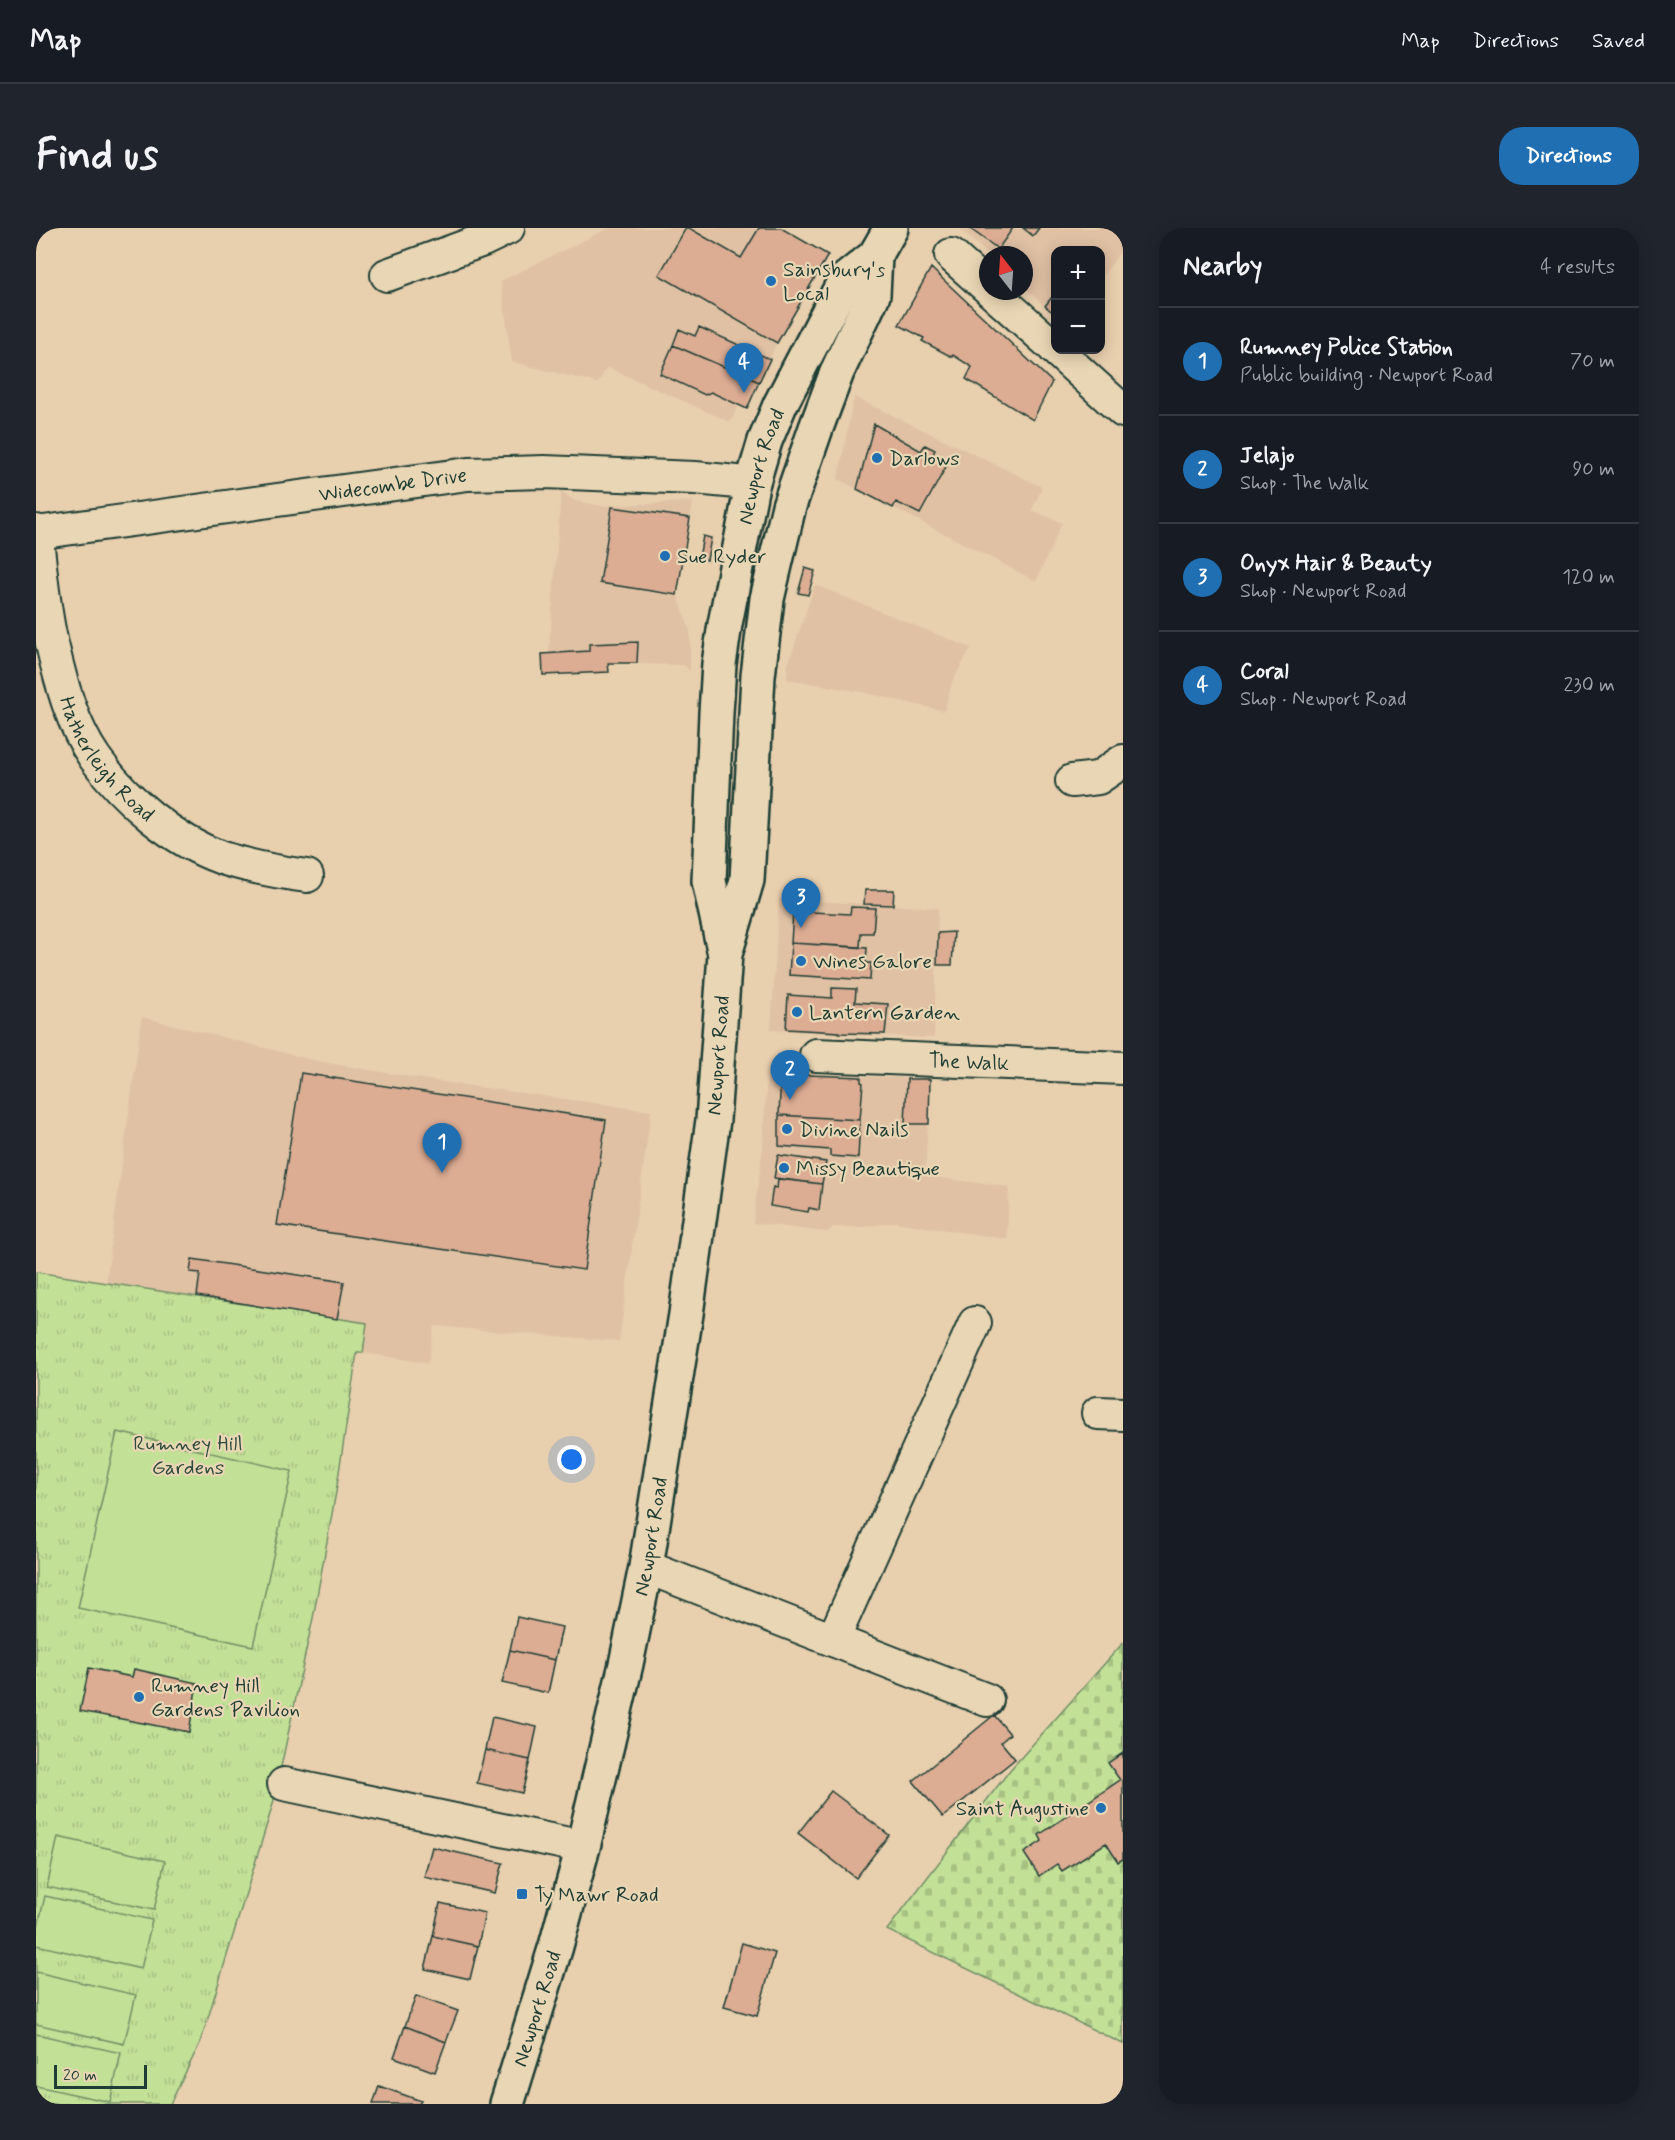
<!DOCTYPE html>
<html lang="en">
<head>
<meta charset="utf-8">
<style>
	:root { --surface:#171b24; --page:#20242c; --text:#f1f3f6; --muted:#9ea1a6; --line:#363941; --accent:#1f6fb2 }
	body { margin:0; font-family:Mynerve,sans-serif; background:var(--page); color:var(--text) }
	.controls { position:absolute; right:18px; top:18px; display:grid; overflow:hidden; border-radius:12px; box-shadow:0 3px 15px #0003 }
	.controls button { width:54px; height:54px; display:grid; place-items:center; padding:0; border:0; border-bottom:2px solid var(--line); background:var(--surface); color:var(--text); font:30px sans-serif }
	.compass { position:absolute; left:943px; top:18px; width:54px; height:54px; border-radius:50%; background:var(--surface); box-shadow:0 3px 15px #0003; rotate:343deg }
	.scale { position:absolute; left:18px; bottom:15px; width:93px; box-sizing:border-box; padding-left:6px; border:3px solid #1f3d34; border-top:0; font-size:16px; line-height:21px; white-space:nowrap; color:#1f3d34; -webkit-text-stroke:4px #e9d6b4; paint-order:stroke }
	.you { position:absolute; left:536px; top:1232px; width:21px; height:21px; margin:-15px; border:4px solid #fff; border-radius:50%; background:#1a73e8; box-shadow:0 0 0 9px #1a73e833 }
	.badge { display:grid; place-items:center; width:39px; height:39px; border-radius:50%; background:var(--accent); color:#fff; font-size:20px; font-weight:700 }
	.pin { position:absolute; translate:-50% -50px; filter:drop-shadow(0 2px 3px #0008) }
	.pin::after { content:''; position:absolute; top:32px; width:21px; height:18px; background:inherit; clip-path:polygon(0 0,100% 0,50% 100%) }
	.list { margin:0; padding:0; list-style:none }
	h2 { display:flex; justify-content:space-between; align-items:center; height:78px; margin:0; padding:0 24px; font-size:26px }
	h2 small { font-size:20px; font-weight:400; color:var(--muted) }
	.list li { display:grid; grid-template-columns:39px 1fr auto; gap:18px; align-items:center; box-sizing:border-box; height:108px; padding:0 24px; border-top:2px solid var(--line) }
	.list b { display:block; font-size:22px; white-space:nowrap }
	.list p { margin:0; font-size:20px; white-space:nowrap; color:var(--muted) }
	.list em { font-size:20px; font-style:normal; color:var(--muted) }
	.map { position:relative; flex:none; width:1087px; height:1876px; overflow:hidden; border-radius:24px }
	header { display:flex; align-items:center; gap:36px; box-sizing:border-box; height:84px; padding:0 30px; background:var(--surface); border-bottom:2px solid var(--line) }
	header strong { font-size:28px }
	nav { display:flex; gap:33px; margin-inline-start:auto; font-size:21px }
	.intro { display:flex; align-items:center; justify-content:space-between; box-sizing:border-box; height:144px; padding:0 36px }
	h1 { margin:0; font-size:42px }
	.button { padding:15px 27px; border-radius:24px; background:var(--accent); color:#fff; font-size:21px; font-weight:700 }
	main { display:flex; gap:36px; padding:0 36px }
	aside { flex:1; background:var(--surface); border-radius:24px; box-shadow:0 3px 15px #0003 }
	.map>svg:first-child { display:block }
</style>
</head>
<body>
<header>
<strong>Map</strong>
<nav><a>Map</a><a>Directions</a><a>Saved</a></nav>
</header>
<div class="intro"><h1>Find us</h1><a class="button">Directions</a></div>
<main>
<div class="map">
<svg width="1087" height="1876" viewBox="0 0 1087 1876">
	<defs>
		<pattern id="cemetery-stones" width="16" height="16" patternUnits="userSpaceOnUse" patternTransform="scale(1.5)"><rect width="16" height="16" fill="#c3e097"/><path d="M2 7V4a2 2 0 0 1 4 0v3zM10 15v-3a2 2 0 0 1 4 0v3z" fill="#a7c183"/></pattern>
		<pattern id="park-tufts" width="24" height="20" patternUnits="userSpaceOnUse" patternTransform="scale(1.5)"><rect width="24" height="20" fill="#c3e097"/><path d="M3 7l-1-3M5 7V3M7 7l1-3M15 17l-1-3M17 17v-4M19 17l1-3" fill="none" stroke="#a7c183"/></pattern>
	</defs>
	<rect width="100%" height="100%" fill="#e8cfae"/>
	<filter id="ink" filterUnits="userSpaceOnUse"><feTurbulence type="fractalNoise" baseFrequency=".0167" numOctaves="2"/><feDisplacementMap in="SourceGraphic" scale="12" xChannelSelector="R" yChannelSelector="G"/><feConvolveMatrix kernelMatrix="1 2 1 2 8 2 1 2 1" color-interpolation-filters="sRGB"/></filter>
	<g filter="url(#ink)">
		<path fill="#e0c1a4" d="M573,0h172l47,27 -53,91 -16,36 -20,23 -9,17 -123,-55 -9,16 -86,-21 -11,-81z
			M923,0h164v20l-22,30 -1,-28h-44l-1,65 -31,-28v-32h-35z
			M818,169l188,90 -10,23 30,13 -26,58 -198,-102z
			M525,264l14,9 28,5 90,-4 -15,95 12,34v40l-6,-6 -75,-2v9l-66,3 -1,-21 7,-1z
			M779,357l156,63 -19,34 -8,29 -82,-19 -75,-13 1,-14z
			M743,671l159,9 -4,130 -163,-8z
			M106,789l174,44 112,19 223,31 -32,230 -185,-15 -6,37 -65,-10 4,-30 -261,-40z
			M731,845l163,6 -5,97 84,11 -2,52 -113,-17 -33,5h-28l-6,5 -74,-9 10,-76z"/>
		<path fill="url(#cemetery-stones)" stroke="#718e66" stroke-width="1.5" d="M1087,1415v401l-236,-114 123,-160z"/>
		<path fill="url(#park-tufts)" stroke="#718e66" stroke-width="1.5" d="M0,1044l331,51 -4,30h-6l-21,139 -23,126 -40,186 -72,237 -31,63h-134z"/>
		<path fill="#c3e097" stroke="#718e66" stroke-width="1.5" d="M81,1204l175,39 -39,175 -175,-38z
			M22,1609l107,24 -11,49 -107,-23z
			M9,1668l107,24 -11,49 -105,-24v-10z
			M0,1744l100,23 -12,49 -88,-20z
			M0,1806l85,19 -11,49 -74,-16z"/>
		<path fill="#dcac93" stroke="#1f3d34" stroke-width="1.5" d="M650,0h3l52,30 18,-30h22l47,27 -51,88 -118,-68z
			M933,0h44l-15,21z
			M987,0h16l-6,8z
			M895,40l121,114 -19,38 -67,-41 6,-12 -19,-12 -1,2 -30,-16 2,-3 -25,-13z
			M1020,64v23l-11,-9z
			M663,99l71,32 -11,23 -86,-37 6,-16 16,7z
			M637,117l86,37 -12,27 -36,-17 -6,3 -45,-21z
			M838,196l47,27 4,-6 10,5 -2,4 15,9 -28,51 -24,-12 -3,6 -36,-19z
			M576,279l78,11 -13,77 -77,-12z
			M667,308l8,2 -4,22 -8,-2z
			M769,340l10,3 -7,24 -10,-2z
			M602,414l-1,21h-29l1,9 -66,3 -1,-21 47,-3v-7z
			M829,662h29l-1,15 -29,-1z
			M815,679l24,1 -2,25h-12l-1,14 -69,-4 2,-32 57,3z
			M918,704l-2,33h-15l1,-32z
			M755,715l76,5 -1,15h5l-1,17 -81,-5z
			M796,760l24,1 -1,13 33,2 -3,30 -46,-1v-1l-53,-3 2,-34 44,3z
			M265,845l305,47 -22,150 -307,-45z
			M745,846l80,3v5l2,1 -3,37 -81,-5z
			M871,851h23l-1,45h-24z
			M743,887l81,5 -2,38 -28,-2v-6l-51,-4z
			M742,927l48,7 -4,22 -48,-6z
			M742,951l44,5 -3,26 -10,-2 -1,4 -38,-6 3,-19 4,1z
			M156,1031l152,23 -7,37 -140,-23 3,-23 -10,-1z
			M481,1389l45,10 -7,33 -45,-10z
			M474,1422l45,10 -7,33 -46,-10z
			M53,1440l43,9 2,-8 63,14 -8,49 -109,-21z
			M958,1487l16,19 -9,8 14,17 -72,58 -30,-36z
			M456,1489l45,10 -7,33 -45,-10z
			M449,1522l45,10 -8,33 -45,-10z
			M1087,1525v106l-5,3 -12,-19 -44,28 -5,-7 -18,12 -15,-23 18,-12 -3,-6 81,-55 -12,-17z
			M795,1563l58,44 -33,43 -58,-45z
			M396,1619l71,16 -8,30 -71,-16z
			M404,1675l45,10 -7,33 -45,-10z
			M397,1708l45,10 -8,33 -45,-10z
			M706,1715l33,10 -18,63 -33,-9z
			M380,1768l42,15 -12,31 -41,-16z
			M369,1798l41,16 -11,30 -41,-15z
			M343,1858l42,15 -2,3h-46z"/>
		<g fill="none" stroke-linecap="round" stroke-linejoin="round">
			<g stroke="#1f3d34" stroke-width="36">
				<g id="minor">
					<path d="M915,27l37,33"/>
					<path d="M351,47l96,-35 25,-12"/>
					<path d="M955,63l65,58"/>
					<path d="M1020,122l67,61"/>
					<path id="s1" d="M0,303c5,38 7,76 16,113 9,39 20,81 43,114 30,42 79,83 127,100 28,9 56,14 85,18"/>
					<path id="s2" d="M0,305l432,-59 76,-2 151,6 42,4 15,3"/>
					<path d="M1036,553l26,-3 25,-17"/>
					<path id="s3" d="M780,827l307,13"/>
					<path d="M1062,1185l25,1"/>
					<path d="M610,1339l187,73 142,-317"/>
					<path d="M797,1412l154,60"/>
					<path d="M248,1556l299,63"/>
				</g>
			</g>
			<g stroke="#1f3d34" stroke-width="38">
				<g id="major">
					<path id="s4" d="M688,722l-15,-69 7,-168 3,-49 6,-40 27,-139 13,-44 15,-36 65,-125 30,-24 16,-28"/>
					<path id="s5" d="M471,1876l49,-158 27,-99 43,-183 20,-97 40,-253 27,-194 12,-166 22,-74 11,-204 9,-77 22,-93 27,-78 21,-56 36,-77 2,-39"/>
				</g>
			</g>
			<use href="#minor" stroke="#e9d6b4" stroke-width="32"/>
			<use href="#major" stroke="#e9d6b4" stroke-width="33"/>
		</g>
	</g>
	<g fill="#1f6fb2" stroke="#e9d6b4" stroke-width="2">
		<circle cx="735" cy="53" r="6"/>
		<circle cx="841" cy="230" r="6"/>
		<circle cx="629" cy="328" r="6"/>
		<circle cx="765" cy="733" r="6"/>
		<circle cx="761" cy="784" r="6"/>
		<circle cx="751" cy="901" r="6"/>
		<circle cx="748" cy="940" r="6"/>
		<circle cx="103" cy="1469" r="6"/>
		<circle cx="1065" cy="1580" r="6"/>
		<rect x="480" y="1660" width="12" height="12" rx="3"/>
	</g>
	<g text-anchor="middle" stroke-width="4.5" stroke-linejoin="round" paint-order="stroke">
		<g font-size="21" fill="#1f3d34" stroke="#e9d6b4" text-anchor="start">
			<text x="747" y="48">Sainsbury's<tspan x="747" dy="24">Local</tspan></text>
			<text x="853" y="237">Darlows</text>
			<text x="641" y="335">Sue Ryder</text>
			<text x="777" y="740">Wines Galore</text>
			<text x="773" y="791">Lantern Garden</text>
			<text x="763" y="908">Divine Nails</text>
			<text x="760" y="947">Missy Beautique</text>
			<text x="115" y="1464">Rumney Hill<tspan x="115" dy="24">Gardens Pavilion</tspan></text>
			<text x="1053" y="1587" text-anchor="end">Saint Augustine</text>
			<text x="498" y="1673">Ty Mawr Road</text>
		</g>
		<g font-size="21" fill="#1f3d34" stroke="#e9d6b4">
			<text dy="7" stroke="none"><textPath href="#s4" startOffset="490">Newport Road</textPath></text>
			<text dy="7" stroke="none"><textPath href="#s2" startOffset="360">Widecombe Drive</textPath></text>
			<text dy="7" stroke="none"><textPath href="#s1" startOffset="244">Hatherleigh Road</textPath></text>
			<text dy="7" stroke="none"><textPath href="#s5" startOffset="1072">Newport Road</textPath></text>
			<text dy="7" stroke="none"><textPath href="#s3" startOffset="153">The Walk</textPath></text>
			<text dy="7" stroke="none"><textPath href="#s5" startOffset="586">Newport Road</textPath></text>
			<text dy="7" stroke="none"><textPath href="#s5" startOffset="100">Newport Road</textPath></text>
		</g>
		<g font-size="21" fill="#2f4d3e" stroke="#e9d6b4">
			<text x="152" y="1222">Rumney Hill<tspan x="152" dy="24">Gardens</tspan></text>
		</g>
	</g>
</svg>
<div class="controls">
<button>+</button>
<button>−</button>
</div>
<svg class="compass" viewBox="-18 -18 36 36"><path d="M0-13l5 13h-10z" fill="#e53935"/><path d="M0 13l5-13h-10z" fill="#9ea1a6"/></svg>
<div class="scale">20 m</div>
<div class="you"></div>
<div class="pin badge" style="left:406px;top:945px">1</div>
<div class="pin badge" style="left:754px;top:872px">2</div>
<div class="pin badge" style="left:765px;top:700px">3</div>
<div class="pin badge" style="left:708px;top:165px">4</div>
</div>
<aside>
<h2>Nearby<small>4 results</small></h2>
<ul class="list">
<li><span class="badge">1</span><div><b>Rumney Police Station</b><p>Public building · Newport Road</p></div><em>70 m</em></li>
<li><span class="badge">2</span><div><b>Jelajo</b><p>Shop · The Walk</p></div><em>90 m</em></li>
<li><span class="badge">3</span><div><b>Onyx Hair &amp; Beauty</b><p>Shop · Newport Road</p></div><em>120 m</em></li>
<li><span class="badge">4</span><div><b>Coral</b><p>Shop · Newport Road</p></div><em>230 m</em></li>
</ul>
</aside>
</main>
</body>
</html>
